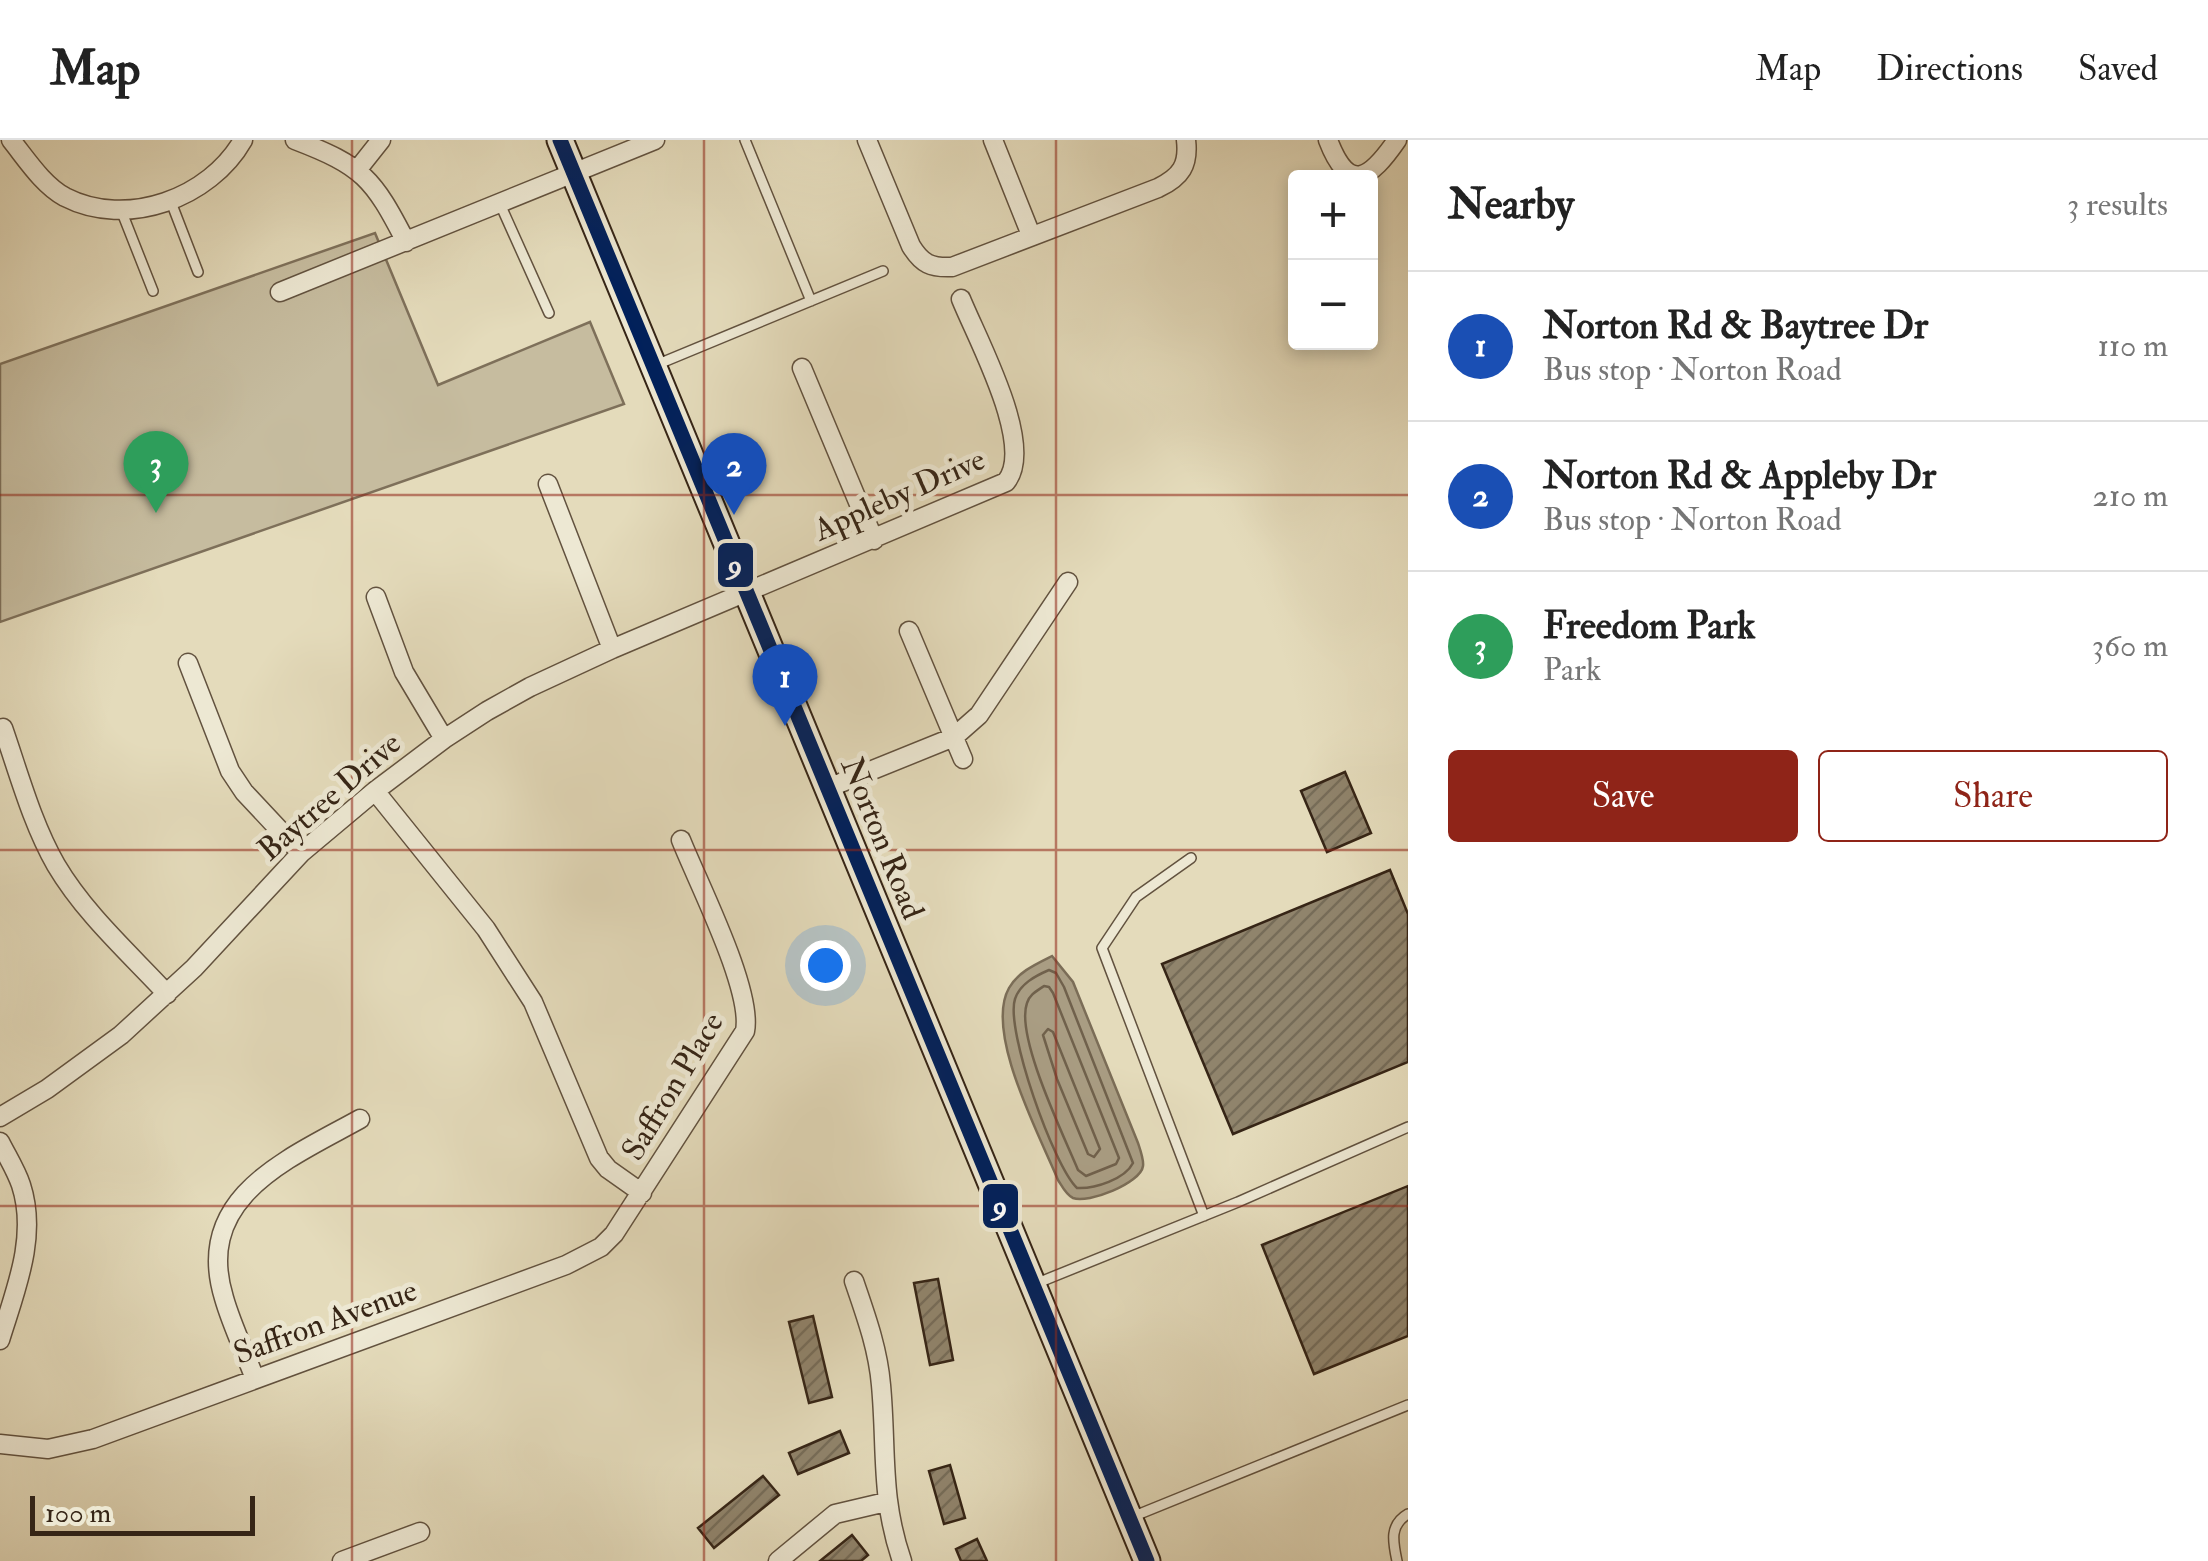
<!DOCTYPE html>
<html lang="en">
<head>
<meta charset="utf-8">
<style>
	:root { --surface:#fff; --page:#f2f2f2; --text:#222; --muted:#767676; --line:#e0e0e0; --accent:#8f2418 }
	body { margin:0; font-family:"IM FELL Double Pica",serif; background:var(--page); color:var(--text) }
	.controls { position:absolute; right:30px; top:30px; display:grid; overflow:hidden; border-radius:10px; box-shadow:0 5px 15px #0003 }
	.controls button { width:90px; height:90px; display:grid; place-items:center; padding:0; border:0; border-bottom:2px solid var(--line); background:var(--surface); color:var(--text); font:50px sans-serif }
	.scale { position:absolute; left:30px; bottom:25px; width:225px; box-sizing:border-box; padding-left:10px; border:5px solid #362516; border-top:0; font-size:28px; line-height:35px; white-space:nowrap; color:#362516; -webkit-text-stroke:8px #ede8d3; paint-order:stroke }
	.you { position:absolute; left:825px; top:825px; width:35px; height:35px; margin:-25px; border:8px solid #fff; border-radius:50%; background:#1a73e8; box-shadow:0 0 0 15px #1a73e833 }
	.badge { display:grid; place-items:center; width:65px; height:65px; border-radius:50%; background:var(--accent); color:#fff; font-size:32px; font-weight:700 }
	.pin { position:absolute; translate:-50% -82px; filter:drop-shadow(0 2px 5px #0008) }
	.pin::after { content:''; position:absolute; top:52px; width:35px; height:30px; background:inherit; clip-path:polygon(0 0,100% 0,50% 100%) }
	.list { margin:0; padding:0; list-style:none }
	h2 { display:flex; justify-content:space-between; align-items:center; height:130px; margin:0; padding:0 40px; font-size:42px }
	h2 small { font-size:32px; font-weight:400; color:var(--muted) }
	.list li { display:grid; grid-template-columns:65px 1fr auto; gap:30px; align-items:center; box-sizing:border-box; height:150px; padding:0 40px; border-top:2px solid var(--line) }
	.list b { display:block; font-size:38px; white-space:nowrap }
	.list p { margin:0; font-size:32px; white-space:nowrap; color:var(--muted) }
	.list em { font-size:32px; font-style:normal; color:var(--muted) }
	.actions { display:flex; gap:20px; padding:30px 40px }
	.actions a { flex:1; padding:22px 0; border:2px solid var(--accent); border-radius:10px; text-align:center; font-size:35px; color:var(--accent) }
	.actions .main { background:var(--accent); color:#fff }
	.map { position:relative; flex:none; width:1408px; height:1421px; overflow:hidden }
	header { display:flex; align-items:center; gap:60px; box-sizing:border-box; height:140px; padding:0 50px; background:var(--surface); border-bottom:2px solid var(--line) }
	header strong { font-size:48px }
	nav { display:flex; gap:55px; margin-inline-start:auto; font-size:35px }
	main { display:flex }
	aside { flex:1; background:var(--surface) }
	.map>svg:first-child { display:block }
</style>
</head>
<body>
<header>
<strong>Map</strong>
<nav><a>Map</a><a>Directions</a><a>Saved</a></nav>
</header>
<main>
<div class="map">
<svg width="1408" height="1421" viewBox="0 0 1408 1421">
	<defs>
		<pattern id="building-hatch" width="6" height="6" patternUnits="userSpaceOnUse" patternTransform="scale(2.5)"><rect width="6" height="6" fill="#90846c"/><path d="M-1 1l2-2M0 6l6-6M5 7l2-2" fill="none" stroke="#766c58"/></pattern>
	</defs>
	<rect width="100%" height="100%" fill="#e4dbbb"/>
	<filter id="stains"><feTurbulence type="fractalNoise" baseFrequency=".002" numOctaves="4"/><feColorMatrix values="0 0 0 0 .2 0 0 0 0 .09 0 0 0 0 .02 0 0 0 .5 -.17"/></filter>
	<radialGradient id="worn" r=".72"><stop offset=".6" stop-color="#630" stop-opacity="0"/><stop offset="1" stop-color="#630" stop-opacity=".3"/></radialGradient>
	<path fill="#c6bc9f" stroke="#7e705a" stroke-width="2.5" d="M375,93l63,152 152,-63 34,82 -624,218v-258z"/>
	<path fill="#a99d83" stroke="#7b6d57" stroke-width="2.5" d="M1052,816l21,26 65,161c2,6 6,17 5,23 -2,17 -55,38 -70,32 -7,-3 -11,-12 -15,-18 -18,-44 -74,-148 -49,-192 9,-16 27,-24 43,-32z"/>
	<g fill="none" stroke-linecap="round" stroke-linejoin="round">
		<path stroke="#70614c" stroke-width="2.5" d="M1049,830l7,3 8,14 69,176c-8,16 -38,26 -56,25 -23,-21 -72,-159 -62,-189 5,-15 20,-23 34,-29z
			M1044,846l5,1 4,6 66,165 -3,6 -30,12 -8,-6c-14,-34 -63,-134 -51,-167 3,-9 10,-12 17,-17z
			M1048,889l5,3 47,117 -6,8 -6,-3 -31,-75 -14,-44z"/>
	</g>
	<path fill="url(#building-hatch)" stroke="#362516" stroke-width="2.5" d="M1345,632l26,61 -44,19 -26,-61z
		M1390,730l18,44v148l-175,72 -71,-170z
		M1408,1046v150l-94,38 -52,-129z
		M938,1139l15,81 -23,5 -16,-82z
		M813,1176l19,81 -23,6 -20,-81z
		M840,1291l9,22 -51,21 -9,-21z
		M950,1325l15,53 -21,6 -15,-53z
		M763,1336l16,19 -65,53 -16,-20z
		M852,1395l16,20 -7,6h-41z
		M977,1399l10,22h-26l-5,-12z"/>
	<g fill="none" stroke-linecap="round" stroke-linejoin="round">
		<g stroke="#62523f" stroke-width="12">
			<path id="lane" d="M745,0l66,161
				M171,62l27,70
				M500,64l49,109
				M121,70l32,81
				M656,225l227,-94
				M1191,718l-55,39 -34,51 102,268
				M1035,1144l203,-82 170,-75
				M1132,1377l276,-112
				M1397,1421c-4,-19 -8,-36 11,-47"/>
		</g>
		<g stroke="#62523f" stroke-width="21">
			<path id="street" d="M11,0c16,20 32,45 54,57 62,32 145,1 178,-57
				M295,0c68,26 78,38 111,102
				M867,0l44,106c11,18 20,22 41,21l206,-79c23,-11 31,-23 28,-48
				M993,0l38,95
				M1328,0c21,55 42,39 69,0
				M358,29l23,-29
				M280,152l375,-152
				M802,228l72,172
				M548,344l64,165
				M376,457l28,75 40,67
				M909,491l54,128
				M188,523l42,108 14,21 57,61
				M3,588c16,46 29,95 53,137 29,49 73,88 111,129
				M828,648l126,-51 25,-22 89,-133
				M375,651l111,138 47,73 66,156 9,11 34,24
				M0,977l47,-28 74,-54 73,-67 107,-115 74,-62 69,-52 43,-28 43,-24 82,-38 394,-167c30,-36 -29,-143 -45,-183
				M0,1002c7,14 16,28 21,43 17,52 -6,106 -21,155
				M854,1141c12,35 24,68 27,104 6,65 -1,112 21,176
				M255,1239c-10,-27 -23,-53 -31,-81 -31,-101 64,-139 136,-179
				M0,1304l48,5 45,-10 473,-174 35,-18 13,-13 131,-203c8,-41 -47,-148 -64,-191
				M342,1421l78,-29
				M778,1421l57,-47 51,-12"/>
		</g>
		<g stroke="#362516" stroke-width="29">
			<path id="secondary" d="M560,0l587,1421"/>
		</g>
		<use href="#lane" stroke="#ede8d3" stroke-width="9"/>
		<use href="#street" stroke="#ede8d3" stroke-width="18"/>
		<use href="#secondary" stroke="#ede8d3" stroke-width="25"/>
		<g stroke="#ede8d3" stroke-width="22">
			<path id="bus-1" d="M560,0l587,1421"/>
		</g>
		<use href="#bus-1" stroke="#00205b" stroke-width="15"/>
	</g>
	<path fill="none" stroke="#8f2418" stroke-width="2.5" stroke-opacity="0.55" d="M352,0v1421M704,0v1421M1056,0v1421M0,355h1408M0,710h1408M0,1066h1408"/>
	<g text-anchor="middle" stroke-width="10" stroke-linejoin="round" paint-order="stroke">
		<g font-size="32" fill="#362516" stroke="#ede8d3">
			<text transform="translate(899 354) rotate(-24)" y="11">Appleby Drive</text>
			<text transform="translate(329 656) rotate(-41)" y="11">Baytree Drive</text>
			<text transform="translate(883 698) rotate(68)" y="11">Norton Road</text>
			<text transform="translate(672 946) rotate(-59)" y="11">Saffron Place</text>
			<text transform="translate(325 1181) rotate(-20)" y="11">Saffron Avenue</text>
		</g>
	</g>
	<g stroke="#ede8d3" stroke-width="4">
		<rect x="716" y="401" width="39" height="48" rx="10" fill="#00205b"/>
		<rect x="981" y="1042" width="39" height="48" rx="10" fill="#00205b"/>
	</g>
	<g font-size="28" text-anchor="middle" font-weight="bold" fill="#fff">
		<text x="735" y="434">9</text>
		<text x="1000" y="1075">9</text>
	</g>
	<rect width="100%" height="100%" filter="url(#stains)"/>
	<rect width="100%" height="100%" fill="url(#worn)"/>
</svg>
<div class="controls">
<button>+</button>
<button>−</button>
</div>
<div class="scale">100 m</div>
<div class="you"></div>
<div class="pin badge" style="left:785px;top:586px;background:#1a4fb4">1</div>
<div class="pin badge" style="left:734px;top:375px;background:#1a4fb4">2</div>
<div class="pin badge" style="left:156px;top:373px;background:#2e9e5b">3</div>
</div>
<aside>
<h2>Nearby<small>3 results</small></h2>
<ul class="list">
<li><span class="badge" style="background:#1a4fb4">1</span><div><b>Norton Rd &amp; Baytree Dr</b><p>Bus stop · Norton Road</p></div><em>110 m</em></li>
<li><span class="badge" style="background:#1a4fb4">2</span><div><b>Norton Rd &amp; Appleby Dr</b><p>Bus stop · Norton Road</p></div><em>210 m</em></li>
<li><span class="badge" style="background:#2e9e5b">3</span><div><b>Freedom Park</b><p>Park</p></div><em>360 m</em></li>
</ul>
<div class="actions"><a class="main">Save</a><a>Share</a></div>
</aside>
</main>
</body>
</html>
